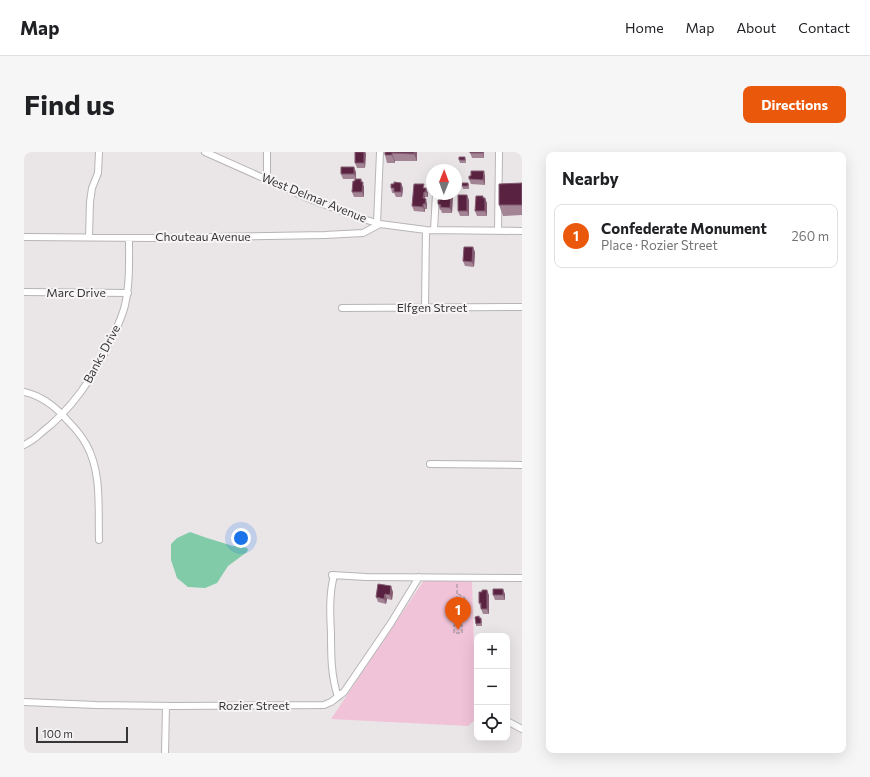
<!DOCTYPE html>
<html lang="en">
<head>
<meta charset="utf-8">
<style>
	:root { --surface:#fff; --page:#f6f6f6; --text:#202124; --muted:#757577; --line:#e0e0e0; --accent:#ea580c }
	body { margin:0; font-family:Commissioner,sans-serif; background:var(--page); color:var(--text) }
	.controls { position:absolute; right:12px; bottom:12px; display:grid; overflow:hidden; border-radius:8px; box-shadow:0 4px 16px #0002 }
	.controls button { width:36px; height:36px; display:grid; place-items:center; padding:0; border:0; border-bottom:1px solid var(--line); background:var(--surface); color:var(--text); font:20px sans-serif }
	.compass { position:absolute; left:402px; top:12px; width:36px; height:36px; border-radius:50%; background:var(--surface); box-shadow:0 4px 16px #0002; rotate:1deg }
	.scale { position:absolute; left:12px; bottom:10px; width:92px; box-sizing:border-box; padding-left:4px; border:2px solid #373636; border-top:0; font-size:11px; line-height:14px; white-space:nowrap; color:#373636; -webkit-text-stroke:3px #f7f4f5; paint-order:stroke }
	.you { position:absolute; left:217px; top:386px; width:14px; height:14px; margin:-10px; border:3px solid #fff; border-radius:50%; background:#1a73e8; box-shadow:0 0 0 6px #1a73e833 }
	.badge { display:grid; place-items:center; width:26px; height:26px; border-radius:50%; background:var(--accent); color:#fff; font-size:13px; font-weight:700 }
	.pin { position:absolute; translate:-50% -33px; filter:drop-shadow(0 1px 2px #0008) }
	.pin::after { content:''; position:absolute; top:21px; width:14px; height:12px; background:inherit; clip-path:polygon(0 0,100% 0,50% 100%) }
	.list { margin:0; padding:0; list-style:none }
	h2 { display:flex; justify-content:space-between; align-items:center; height:52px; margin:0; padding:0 16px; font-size:17px }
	h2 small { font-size:13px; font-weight:400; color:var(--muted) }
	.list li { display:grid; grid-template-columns:26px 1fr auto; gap:12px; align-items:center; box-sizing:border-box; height:64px; margin:0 8px 8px; padding:0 8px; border:1px solid var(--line); border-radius:8px }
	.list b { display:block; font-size:15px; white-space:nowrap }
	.list p { margin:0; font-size:13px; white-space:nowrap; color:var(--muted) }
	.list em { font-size:13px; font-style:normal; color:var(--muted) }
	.icon { flex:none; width:22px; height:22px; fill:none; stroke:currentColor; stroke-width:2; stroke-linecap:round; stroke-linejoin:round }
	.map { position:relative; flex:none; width:498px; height:601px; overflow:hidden; border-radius:8px }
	header { display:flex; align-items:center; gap:24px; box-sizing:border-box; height:56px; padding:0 20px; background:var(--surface); border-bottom:1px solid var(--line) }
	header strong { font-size:19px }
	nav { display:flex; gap:22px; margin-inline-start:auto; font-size:14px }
	.intro { display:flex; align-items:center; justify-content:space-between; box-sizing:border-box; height:96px; padding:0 24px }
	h1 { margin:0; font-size:28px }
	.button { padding:10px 18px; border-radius:8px; background:var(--accent); color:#fff; font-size:14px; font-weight:700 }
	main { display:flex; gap:24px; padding:0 24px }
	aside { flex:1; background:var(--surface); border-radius:8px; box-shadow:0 4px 16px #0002 }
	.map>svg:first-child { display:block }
</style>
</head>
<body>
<header>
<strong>Map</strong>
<nav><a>Home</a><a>Map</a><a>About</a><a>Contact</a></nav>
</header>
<div class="intro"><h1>Find us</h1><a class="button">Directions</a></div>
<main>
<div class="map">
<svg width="498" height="601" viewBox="0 0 498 601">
	<rect width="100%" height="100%" fill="#eae6e8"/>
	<path fill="#f1c3d8" d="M400,428h48l4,139 -8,7 -137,-7z"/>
	<path fill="#81cba8" d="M166,380l17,6 26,8h10l5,3 -1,3 -19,14 -11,17 -12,5 -17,-1 -11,-9 -6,-18v-16l6,-6z"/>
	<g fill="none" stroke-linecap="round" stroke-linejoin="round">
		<g stroke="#b8b5b6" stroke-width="8">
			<path id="minor" d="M181,0l105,47 50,19 20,6 46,6 96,1
				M243,27v-27
				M353,71l3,-71
				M410,78l2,-36
				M474,79l1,-79
				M0,85l130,1 171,-3 38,-2 17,-9
				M65,85l1,-35 2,-14 6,-15 1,-21
				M0,140l104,1
				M318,156l180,-1
				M401,156l1,-78
				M0,240c18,4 31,14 43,28 7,7 14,15 19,24 16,28 12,64 13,96
				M0,293c6,-3 12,-7 17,-12 31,-24 51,-54 68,-89 6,-12 13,-26 16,-39 5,-22 4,-45 4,-67
				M406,312l92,1
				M308,423l34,2 156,1
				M310,423c-5,20 -4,38 -3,58 0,22 0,43 7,64
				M0,550l72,3 79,1 149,-1 7,-3 13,-10 47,-69 28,-46
				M483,569l15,8
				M141,601l1,-47"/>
		</g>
		<path stroke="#918e8f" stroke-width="1" stroke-dasharray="4 2" stroke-linecap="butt" d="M433,432v41
			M434,442l7,4v2l-7,3
			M433,463l8,-6v-1l-7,-3
			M433,470l8,-3v-2l-7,-1
			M430,473h8v8h-8z"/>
		<use href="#minor" stroke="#fff" stroke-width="6"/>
	</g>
	<path fill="#a28494" d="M361,0h32v9h-22v2h-8l-2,-8z
		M446,0h14v6h-12z
		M342,1l-1,15h-8l-2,-5z
		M442,7v4h-6l-1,-3z
		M332,20v7l6,3 2,5v10h-10l-2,-5 3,-13h-12l-2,-5z
		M461,24v9l-14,-1 -2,-5z
		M444,31l1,2v4h-6l-1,-3z
		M498,31v32l-19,1 -4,-11z
		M367,36h12l-1,9h-6l-2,-4h-2z
		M401,36l3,5v4h-3v2l2,5v5h-2v3l-11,-1 -2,-5z
		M414,42h15l-1,19h-10l-1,-3h-1l-2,-6 3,-6h-1z
		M459,46l4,5v13h-10l-2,-5z
		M445,48v16h-9l-2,-5z
		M451,100l-1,15 -9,-1 -2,-5z
		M369,440l-1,8 -5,-1 -1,5 -8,-2 -2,-5z
		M481,442v6h-10l-2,-5z
		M465,443v19h-6l-4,-11z
		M455,464l3,5v5h-6v-2z"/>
	<path fill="#845d72" d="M340,0h1l1,1 -1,15 -1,-5z
		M390,0h3v9l-3,-7z
		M459,0h1v6z
		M368,1l3,8v2l-3,-8z
		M330,15l2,5v7l-2,-5z
		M460,19l1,5v9l-2,-5z
		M337,27l3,8v10l-2,-5z
		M377,31l2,5 -1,9 -1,-5z
		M402,36l2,5v4l-2,-5z
		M400,40l1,5v7l-2,-6z
		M427,42h2l-1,19 -2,-5z
		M443,43l2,5v16l-2,-5z
		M461,46l2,5v13l-2,-5z
		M402,47l1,5v5l-2,-5z
		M399,52l2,5v3l-2,-5z
		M449,95l2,5 -1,15 -2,-5z
		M367,434l2,6 -1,8 -2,-5z
		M479,437l2,5v6l-2,-5z
		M463,438l2,5v19l-2,-5z
		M361,442l2,5 -1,5 -2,-5z"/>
	<path fill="#592240" stroke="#845d72" d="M331,0h9v11h-9z
		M361,0h29v2l-22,-1v2h-7z
		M446,0h13v1h-13z
		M435,5h6v3h-6z
		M317,15h13v7h-13z
		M447,19h13l-1,9 -14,-1v-3h2z
		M331,27h6v3h2l-1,10h-10l1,-11h2z
		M370,30l7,1v9h-7v-4h-3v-4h3z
		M438,31h6v3h-6z
		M498,31v22h-23v-21z
		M390,32h10l-1,4h3v4h-2l-1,6 3,1 -1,5h-2v3l-11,-1z
		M417,42h10l-1,14 -10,-1 1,-2 -3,-1v-4h2z
		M434,43h9v16h-9z
		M452,44h7v2h2v13h-10z
		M440,95h9l-1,15 -9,-1z
		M354,432l13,2 -1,9 -5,-1 -1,5 -8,-2z
		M469,437h10v6h-10z
		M458,438h5v19h-6v-6h-2v-11h3z
		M455,464v2h2v5l-5,1 -1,-7z"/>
	<g text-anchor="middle" stroke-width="4" stroke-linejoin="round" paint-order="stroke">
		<g font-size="12" fill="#373636" stroke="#f7f4f5">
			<text transform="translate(290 46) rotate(22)" y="4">West Delmar Avenue</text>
			<text x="179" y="89">Chouteau Avenue</text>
			<text x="52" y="145">Marc Drive</text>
			<text x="408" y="160">Elfgen Street</text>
			<text transform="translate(78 202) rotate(-62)" y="4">Banks Drive</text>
			<text x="230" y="558">Rozier Street</text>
		</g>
	</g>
</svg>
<div class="controls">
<button>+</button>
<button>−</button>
<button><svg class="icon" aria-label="locate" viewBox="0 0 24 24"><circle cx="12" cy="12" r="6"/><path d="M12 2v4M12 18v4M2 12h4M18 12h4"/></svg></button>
</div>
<svg class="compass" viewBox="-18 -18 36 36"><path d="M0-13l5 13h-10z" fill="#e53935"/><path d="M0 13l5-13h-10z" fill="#757577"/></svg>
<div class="scale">100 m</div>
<div class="you"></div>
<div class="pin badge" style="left:434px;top:478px">1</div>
</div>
<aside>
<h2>Nearby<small></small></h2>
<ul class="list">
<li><span class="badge">1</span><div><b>Confederate Monument</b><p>Place · Rozier Street</p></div><em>260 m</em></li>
</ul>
</aside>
</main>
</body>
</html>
